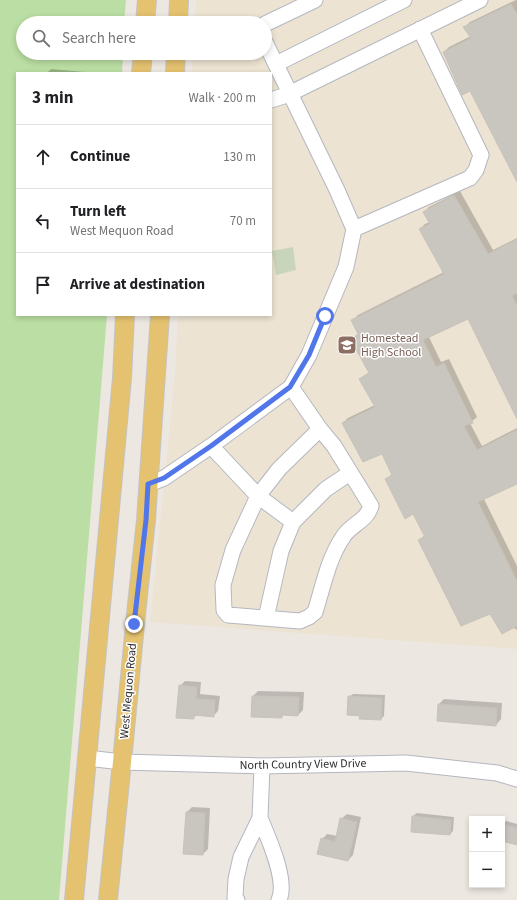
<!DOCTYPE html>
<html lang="en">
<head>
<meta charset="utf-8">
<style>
	:root { --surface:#fff; --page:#f2f2f2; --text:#202124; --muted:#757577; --line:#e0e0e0 }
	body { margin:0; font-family:"Source Sans 3",sans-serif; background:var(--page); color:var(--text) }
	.controls { position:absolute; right:12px; bottom:12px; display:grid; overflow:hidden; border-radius:0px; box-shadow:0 2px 6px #0003 }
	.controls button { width:36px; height:36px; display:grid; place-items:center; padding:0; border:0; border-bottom:1px solid var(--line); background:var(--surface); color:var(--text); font:20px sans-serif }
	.stop { position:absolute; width:12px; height:12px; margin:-9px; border:3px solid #5176e9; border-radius:50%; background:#fff }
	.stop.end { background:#5176e9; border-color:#fff; box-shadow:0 1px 4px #0008 }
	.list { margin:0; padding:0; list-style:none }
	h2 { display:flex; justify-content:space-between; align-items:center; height:52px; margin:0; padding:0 16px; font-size:17px }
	h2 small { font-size:13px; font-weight:400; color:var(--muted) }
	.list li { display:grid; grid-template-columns:26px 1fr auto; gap:12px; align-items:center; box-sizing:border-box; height:64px; padding:0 16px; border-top:1px solid var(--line) }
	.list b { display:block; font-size:15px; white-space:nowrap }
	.list p { margin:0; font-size:13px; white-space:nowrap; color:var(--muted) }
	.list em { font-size:13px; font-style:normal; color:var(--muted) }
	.icon { flex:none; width:22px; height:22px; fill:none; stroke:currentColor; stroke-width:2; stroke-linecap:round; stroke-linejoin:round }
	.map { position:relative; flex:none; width:517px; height:900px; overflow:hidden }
	.search { position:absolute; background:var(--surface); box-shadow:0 2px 6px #0003; left:16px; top:16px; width:256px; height:44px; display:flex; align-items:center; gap:10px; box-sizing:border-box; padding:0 14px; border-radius:22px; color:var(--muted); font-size:15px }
	.panel { position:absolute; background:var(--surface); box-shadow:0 2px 6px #0003; left:16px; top:72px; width:256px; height:244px; border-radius:0px }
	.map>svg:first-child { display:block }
</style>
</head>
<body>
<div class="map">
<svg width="517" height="900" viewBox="0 0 517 900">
	<rect width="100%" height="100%" fill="#ede7e1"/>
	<path fill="#ece3d2" d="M196,0h321v649l-367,-27 25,-247 3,-60h93v-242h-79l1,-20h72v-30h-71z"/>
	<path fill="#badea3" d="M0,0h126l-2,23h-101v30h100l-1,20h-105v242h90l-48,585h-59z"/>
	<path fill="#c9d5ba" d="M293,247l3,23 -20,5 -4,-24z"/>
	<path fill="#0003" d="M516,0h1v180l-47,-90 -26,-38 5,-5 22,-11 -6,-9 5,-5z
		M51,69l34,3v1h-38z
		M460,191l33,59 24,-12v178l-48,-99 -40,20 12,25 8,-3 28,58 -7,6 12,23 35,-18v55l-33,16 33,67v64l-4,-3 -23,-14 -71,-73 6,-5 -11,-22 -27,-34 5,-5 -10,-22 -39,-29 5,-5 27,-13 -14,-26 8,-7 -9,-39 -7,-13 5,-5 86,-43 -24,-43 5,-5 5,-2 -6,-10 5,-5z
		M185,681l16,1 -1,12 20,2 -2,15 -5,5 -16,-1 -4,3 -13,-32z
		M258,691l46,1 -1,18 -5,5h-14l-3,2 -28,-21z
		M353,694l32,1 -1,21 -3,3 -20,-4 -12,-18z
		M444,699l58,4 -1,16 -5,6 -57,-21z
		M192,807l18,1 -2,41 -5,5 -16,-42z
		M417,813l37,4 -1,14 -3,3 -37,-18z
		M347,814l14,3 -8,38 -5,5 -26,-21 5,-5 11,2 3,-17z
		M506,821l11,3v20l-15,-4v-15z"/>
	<path fill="#c9c5bf" stroke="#c8c3ba" d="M511,4l6,10v168l-47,-91 -8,4 -19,-43 28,-14 -8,-11z
		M454,195l34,59 29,-15v54l-5,3 5,9v114l-49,-100 -45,21 13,27 8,-4 29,60 -9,3 13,24 40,-20v54l-39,18 39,79v45l-15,8 -12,-20 -29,12 -43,-86 7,-3 -12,-23 -8,5 -20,-40 7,-4 -10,-21 -19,8 -21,-39 33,-16 -16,-28 10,-6 -18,-33 7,-6 -7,-14 93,-46 -25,-45 11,-5 -7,-12z
		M179,685l18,2 -1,12 19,1 -1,17 -20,-2v4l-18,-1z
		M252,696l47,1 -1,19 -16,-1v3l-31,-1z
		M348,696l34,2 -1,22 -22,-1 1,-3 -13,-1z
		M438,704l59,4 -1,18 -59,-5z
		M186,812l19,1 -2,42 -20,-1z
		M412,816l39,4 -1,15 -39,-3z
		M340,818l17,4 -9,39 -31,-7 4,-16 14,4z
		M502,824l15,4v17l-15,-4z"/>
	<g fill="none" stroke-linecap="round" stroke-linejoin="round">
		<g stroke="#b4b7bf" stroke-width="17">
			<path id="minor" d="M265,24l50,-24
				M265,42l72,148 17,39 -8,38 -37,88 -18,32 -80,59 47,50 35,26
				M276,64l128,-64
				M271,100l19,-6 9,-5 181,-89
				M354,229l116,-51 6,-8 5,-15 -61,-126
				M291,387l29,42 14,17 37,60c-5,16 -20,18 -28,31 -15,22 -20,50 -28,75l-6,5 -9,4 -72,-6 -4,-5 -1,-25 10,-35 25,-54 21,-27 41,-40
				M149,484l15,-6 47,-32
				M266,618l15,-67 12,-29 33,-33 24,-16
				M87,758l35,4 140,4 144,-3 91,10 20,6
				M260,818c8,19 28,63 19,82
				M237,900l-2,-2 1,-19 5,-22 19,-39 2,-52"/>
		</g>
		<g stroke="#c4c4c4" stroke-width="20">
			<path id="major" d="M145,23l2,-23
				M178,23l1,-23
				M141,73l2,-20
				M175,73l1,-20
				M74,900l48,-522 3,-63
				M108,900l14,-138 13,-138 11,-104 14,-205"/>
		</g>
		<use href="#minor" stroke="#fff" stroke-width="15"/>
		<use href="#major" stroke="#e4c26f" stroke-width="18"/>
	</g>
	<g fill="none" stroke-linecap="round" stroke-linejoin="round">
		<path stroke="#5176e9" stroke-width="5" d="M134,624l12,-104 2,-36 16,-6 47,-32 79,-59 19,-32 16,-39"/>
	</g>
	<defs>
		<g id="school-square" transform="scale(1)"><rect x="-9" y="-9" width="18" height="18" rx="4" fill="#8d6e63" stroke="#fff"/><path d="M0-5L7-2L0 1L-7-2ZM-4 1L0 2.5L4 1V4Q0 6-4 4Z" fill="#fff"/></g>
	</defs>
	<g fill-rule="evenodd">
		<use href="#school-square" x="347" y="345"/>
	</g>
	<g text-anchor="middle" stroke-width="3" stroke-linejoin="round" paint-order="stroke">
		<g font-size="12" fill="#785e54" stroke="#fff" text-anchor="start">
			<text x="361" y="342">Homestead<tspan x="361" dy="14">High School</tspan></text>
		</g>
		<g font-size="12" fill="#2d2d2d" stroke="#fff">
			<text transform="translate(128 691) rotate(-85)" y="4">West Mequon Road</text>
			<text transform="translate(303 764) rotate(-1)" y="4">North Country View Drive</text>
		</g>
	</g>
</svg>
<div class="controls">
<button>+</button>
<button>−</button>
</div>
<div class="stop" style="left:325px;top:316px"></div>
<div class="stop end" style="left:134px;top:624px"></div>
<div class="search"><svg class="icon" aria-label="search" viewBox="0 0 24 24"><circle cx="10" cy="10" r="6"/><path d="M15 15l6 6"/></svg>Search here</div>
<section class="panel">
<h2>3 min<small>Walk · 200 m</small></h2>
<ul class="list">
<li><svg class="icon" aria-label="ahead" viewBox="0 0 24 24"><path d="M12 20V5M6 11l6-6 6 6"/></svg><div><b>Continue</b></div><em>130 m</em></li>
<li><svg class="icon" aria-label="left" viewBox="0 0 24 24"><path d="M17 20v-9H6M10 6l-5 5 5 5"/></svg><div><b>Turn left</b><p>West Mequon Road</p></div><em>70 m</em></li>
<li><svg class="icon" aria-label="arrive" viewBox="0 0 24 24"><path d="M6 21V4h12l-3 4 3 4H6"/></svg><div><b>Arrive at destination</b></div></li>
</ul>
</section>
</div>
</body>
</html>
